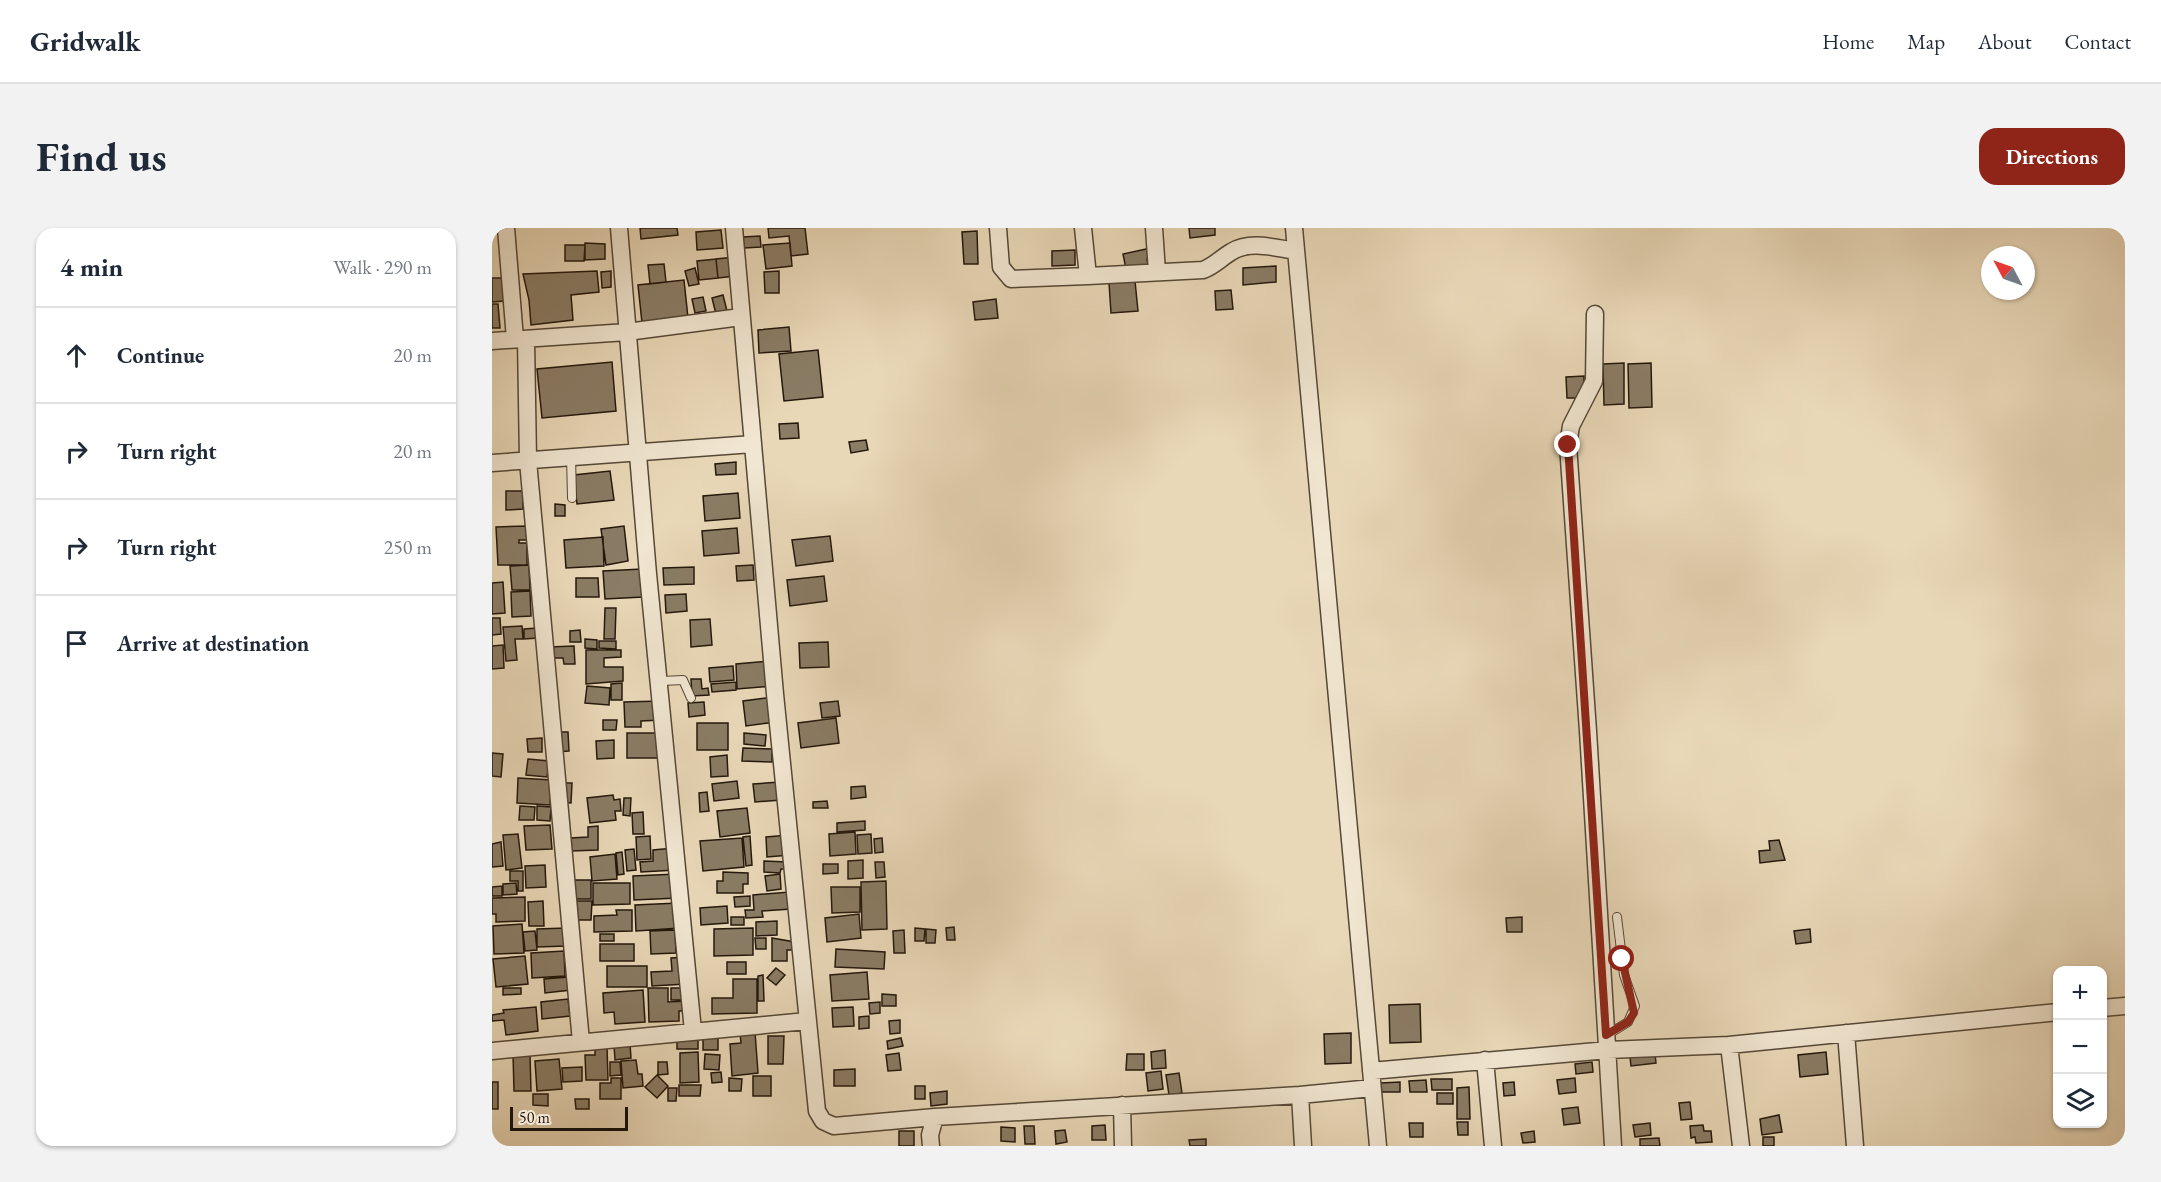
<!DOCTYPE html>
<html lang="en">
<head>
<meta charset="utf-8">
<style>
	:root { --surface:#fff; --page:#f2f2f3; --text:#1f2937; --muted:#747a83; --line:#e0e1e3; --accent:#8f2418 }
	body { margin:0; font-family:"EB Garamond",serif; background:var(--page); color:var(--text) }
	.controls { position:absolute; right:18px; bottom:18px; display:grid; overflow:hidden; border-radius:12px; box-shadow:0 2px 4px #0004 }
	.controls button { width:54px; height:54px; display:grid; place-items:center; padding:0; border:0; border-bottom:2px solid var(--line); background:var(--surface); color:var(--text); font:30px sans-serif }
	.compass { position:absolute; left:1489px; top:18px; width:54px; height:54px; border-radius:50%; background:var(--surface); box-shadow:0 2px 4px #0004; rotate:311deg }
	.scale { position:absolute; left:18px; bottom:15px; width:118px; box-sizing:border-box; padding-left:6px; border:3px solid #24180c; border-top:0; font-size:16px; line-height:21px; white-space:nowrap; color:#24180c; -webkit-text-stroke:4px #f1e6d1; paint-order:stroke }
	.stop { position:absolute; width:18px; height:18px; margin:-14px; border:4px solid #8f2418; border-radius:50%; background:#fff }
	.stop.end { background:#8f2418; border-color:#fff; box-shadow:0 2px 6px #0008 }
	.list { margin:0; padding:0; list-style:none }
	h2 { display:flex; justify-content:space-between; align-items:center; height:78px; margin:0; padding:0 24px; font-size:26px }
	h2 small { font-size:20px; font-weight:400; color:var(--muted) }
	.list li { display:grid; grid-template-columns:39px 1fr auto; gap:18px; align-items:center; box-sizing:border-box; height:96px; padding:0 24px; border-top:2px solid var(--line) }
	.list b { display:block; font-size:22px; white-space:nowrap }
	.list em { font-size:20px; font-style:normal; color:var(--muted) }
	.icon { flex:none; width:33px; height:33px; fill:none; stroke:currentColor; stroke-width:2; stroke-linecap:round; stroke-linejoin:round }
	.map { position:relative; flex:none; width:1633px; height:918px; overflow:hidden; border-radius:18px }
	header { display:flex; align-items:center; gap:36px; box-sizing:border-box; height:84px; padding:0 30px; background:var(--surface); border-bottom:2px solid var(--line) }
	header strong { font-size:28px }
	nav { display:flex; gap:33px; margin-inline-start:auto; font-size:21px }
	.intro { display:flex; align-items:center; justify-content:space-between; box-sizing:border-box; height:144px; padding:0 36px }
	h1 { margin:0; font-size:42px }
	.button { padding:15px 27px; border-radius:18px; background:var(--accent); color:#fff; font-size:21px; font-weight:700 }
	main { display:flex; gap:36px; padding:0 36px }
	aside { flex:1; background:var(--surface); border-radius:18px; box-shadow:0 2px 4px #0004 }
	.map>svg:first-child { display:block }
</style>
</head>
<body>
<header>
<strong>Gridwalk</strong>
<nav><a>Home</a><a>Map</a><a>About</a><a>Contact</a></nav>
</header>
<div class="intro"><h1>Find us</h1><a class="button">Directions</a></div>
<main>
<aside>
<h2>4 min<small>Walk · 290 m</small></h2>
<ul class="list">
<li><svg class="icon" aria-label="ahead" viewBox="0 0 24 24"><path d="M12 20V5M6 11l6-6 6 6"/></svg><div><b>Continue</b></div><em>20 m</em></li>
<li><svg class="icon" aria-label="right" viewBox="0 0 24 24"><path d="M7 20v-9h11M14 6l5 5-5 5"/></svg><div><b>Turn right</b></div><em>20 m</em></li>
<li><svg class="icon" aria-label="right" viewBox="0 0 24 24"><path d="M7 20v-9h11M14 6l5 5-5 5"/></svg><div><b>Turn right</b></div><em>250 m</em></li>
<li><svg class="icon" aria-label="arrive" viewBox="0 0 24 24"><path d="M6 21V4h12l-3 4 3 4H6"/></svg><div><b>Arrive at destination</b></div></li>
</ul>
</aside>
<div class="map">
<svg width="1633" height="918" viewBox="0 0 1633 918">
	<rect width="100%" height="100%" fill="#e9d8b8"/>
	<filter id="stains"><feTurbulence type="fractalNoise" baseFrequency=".00333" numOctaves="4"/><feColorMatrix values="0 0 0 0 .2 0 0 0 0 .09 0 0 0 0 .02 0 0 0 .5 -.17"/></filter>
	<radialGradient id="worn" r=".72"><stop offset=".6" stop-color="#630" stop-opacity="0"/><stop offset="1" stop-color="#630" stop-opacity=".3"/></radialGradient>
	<path fill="#8a7c65" stroke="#24180c" stroke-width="1.5" d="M148,0h37l1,7 -37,4z
		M276,0h37l3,26 -17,2 -2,-20 -20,2z
		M697,0h26v7l-25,3z
		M229,2l2,18 -26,2 -1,-18z
		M485,3l1,33h-14l-2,-32z
		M268,8l1,11 -17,1 -1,-11z
		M93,15l20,1v15l-20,1z
		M298,15l2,23 -26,3 -3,-24z
		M73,17h20l-1,16h-19z
		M659,20l2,9 -6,2 1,6 -22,4 -3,-15z
		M583,22v15l-23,1v-15z
		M243,29l1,19 -18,2 -2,-19z
		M224,31l2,19 -19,2 -2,-19z
		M172,36l2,18 -16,2 -2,-19z
		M784,38v16l-33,3v-17z
		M203,40l4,16 -10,2 -4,-15z
		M105,43l2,21 -28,3 2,25 -42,5 -2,-25 -6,-26z
		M119,43v16l-9,1 -1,-16z
		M287,43v22h-14l-1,-21z
		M0,50h12l1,23 -13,1z
		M192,52l4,38 -46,5 -4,-38z
		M643,53l3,30 -27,2 -2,-30z
		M739,62l2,19 -17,1 -1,-19z
		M231,67l4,16 -11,3 -4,-16z
		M211,69l3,14 -11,2 -3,-14z
		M504,71l2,19 -23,2 -2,-18z
		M0,76h6l2,24h-8z
		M297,99l2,24 -32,2 -1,-23z
		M326,122l5,47 -39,4 -5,-47z
		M120,134l4,49 -74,7 -5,-49z
		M1132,135v41l-20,1 -1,-41z
		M1159,135l1,44 -23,1 -1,-44z
		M1092,148v22h-17l-1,-21z
		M306,195l1,15 -19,1 -1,-15z
		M374,212l2,10 -17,3 -2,-11z
		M244,234v12l-20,1 -1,-11z
		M118,243l4,29 -37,4 -3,-29z
		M14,263h17v18l-17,1z
		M246,265l2,25 -35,3 -2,-25z
		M63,276l10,1v11h-10z
		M35,298v14h-8v3h8v22h-29l-2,-38z
		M132,298l4,35 -22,4 -5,-36z
		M245,300l2,25 -35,3 -2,-25z
		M338,308l3,25 -37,5 -4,-26z
		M111,309l1,29 -38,2 -2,-28z
		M37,337l1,25h-18l-2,-24z
		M261,337l1,15 -17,1 -1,-15z
		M202,339v17l-30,1 -1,-17z
		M150,341l1,28 -38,2 -2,-28z
		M332,348l3,25 -37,5 -3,-26z
		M84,350h22l1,19h-23z
		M11,354l2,31 -13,1v-31z
		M38,363l1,25 -19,1 -1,-25z
		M194,366l1,17 -21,2 -1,-18z
		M113,380h11l-1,31h-11z
		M0,390h8l1,16 -9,1v10z
		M218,391l2,26 -21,2 -1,-27z
		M30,398l1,13h-8l2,21 -11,1 -3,-34z
		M45,400l1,10 -14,1v-10z
		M88,402l1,12h-11v-11z
		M93,411l12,1v9l-12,-1z
		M107,413h17v8l-17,-1z
		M336,414l1,25 -29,1 -1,-25z
		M11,417l1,23 -12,1v-23z
		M82,418l1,18h-11l-1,-6h-13l-1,-11z
		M94,422h35v7l-17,1v9h19v14l-37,3z
		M279,433l2,25 -36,3 -1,-25z
		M241,438l1,14 -24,2 -1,-14z
		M199,451h10l1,10 6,-1 1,7 -17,1z
		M244,454v8l-24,2 -1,-8z
		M130,455v17h-11v-16z
		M95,458l23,2 -1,17 -24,-2z
		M281,469l3,25 -30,4 -3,-25z
		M168,473l1,19 -20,1v6h-16l-1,-25z
		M346,473l2,15 -18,2 -2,-15z
		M212,474l1,13 -16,2 -1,-14z
		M344,490l3,25 -38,5 -3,-25z
		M111,492h14l-1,10h-13z
		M205,495h31v27h-31z
		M63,504h13l1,19 -14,1z
		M135,505h38v25h-38z
		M252,505l22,2 -1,11 -21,-2z
		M50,510v14h-14l-1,-13z
		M122,512v18l-17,1 -1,-18z
		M251,520l29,1v13l-30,-1z
		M0,525l11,1 -2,23 -9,-1z
		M235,527l1,21 -17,1 -1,-20z
		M36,531l21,2 -2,16 -21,-2z
		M26,550l34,2 -2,25 -33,-2z
		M245,553l2,17 -25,3 -2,-17z
		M288,554l1,18 -26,2 -2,-18z
		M70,555h10l-1,20 -9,-1z
		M373,558l1,11 -15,2v-12z
		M215,564l2,19 -9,1 -1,-19z
		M121,567l1,5 6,-1 1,12h-6l1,9 -26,3 -3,-25z
		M132,570h7l-1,18 -7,-1z
		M335,573l1,7h-15v-6z
		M28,578l15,1 -1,13h-15z
		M45,578l14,1 -1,14 -13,-1z
		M255,580l3,25 -30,4 -3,-26z
		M151,584l1,22h-11l-1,-21z
		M373,593v9l-28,2v-9z
		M58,597l2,24 -26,1 -2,-24z
		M106,598v24l-27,1v-13l17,-1v-10z
		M363,604l1,22 -26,2 -1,-22z
		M26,606l4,34 -16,2 -3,-35z
		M379,606l1,19 -14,1 -1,-19z
		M297,607l1,20 -23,2 -1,-20z
		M158,608l1,23 -14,1 -1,-23z
		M258,608l2,29 -6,1 -3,-29z
		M250,610l2,29 -41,4 -3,-30z
		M390,610l1,14 -8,1 -1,-14z
		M1287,612l6,20 -25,3 -1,-12 11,-1 -1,-9z
		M9,614l2,24 -11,1v-23z
		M182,620l2,22 -35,2 -1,-10 13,-1v-11z
		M142,621l2,21 -9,1 -2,-21z
		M130,624l2,22 -6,1 -2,-22z
		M123,626l2,25 -25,2 -2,-24z
		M371,632v18l-15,1v-18z
		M272,633l23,1 -1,7h-5l-1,4 -16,-1z
		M383,634h9l1,15 -9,1z
		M331,636h15v9l-15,1z
		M53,637l1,22 -20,1 -1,-22z
		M18,643h13v20h-5v-10h-8z
		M231,644l25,1v11h-5v9h-26v-12h6z
		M185,646l1,24 -44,2 -1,-24z
		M288,646l1,15 -14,2 -2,-15z
		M79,652h20v19h-20z
		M394,653l1,48 -25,1 -1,-48z
		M24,655l1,11 -14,1v-11z
		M101,655h37v21l-37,1z
		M10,658v10h-10v-9z
		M339,659h29v25l-28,1z
		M298,664l1,17 -29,2 1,6 -17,1 -1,-8h9l-1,-15z
		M258,668v10l-15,1 -1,-10z
		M33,669v24l-29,1v-8h-4v-16z
		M51,673l1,25h-15l-1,-24z
		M79,673h21l-1,19h-20z
		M186,675l2,25 -44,3 -1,-26z
		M235,678l1,17 -27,2 -1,-17z
		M124,682h16v21l-38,1v-16l23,-1z
		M367,686l2,24 -34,4 -2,-24z
		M239,689h13v8h-13z
		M1030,689v15h-15l-1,-14z
		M285,693v14l-21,1v-14z
		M30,696l2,29 -30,1 -1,-28z
		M462,699l1,13h-8l-1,-12z
		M74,700v18l-29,1v-18z
		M261,700v27l-39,1v-27z
		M423,700l10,1 -1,12h-9z
		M434,701l10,1 -1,13h-9z
		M1318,701l1,13 -15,2 -2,-13z
		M183,702l1,23 -25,1 -1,-23z
		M412,702l1,23h-11l-1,-22z
		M43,703l2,19 -12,1 -2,-19z
		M108,706h14v7h-14z
		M263,710h11v11h-10z
		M280,710l23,4v8h-8v11h-15z
		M108,716h34v17h-34z
		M344,721l49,3 -1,17 -49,-2z
		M72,723l1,25 -33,2 -1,-25z
		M33,728l3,28 -32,3 -3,-28z
		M194,729v27l-34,2 -1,-14 21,-1 -1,-13z
		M235,734h19v12h-19z
		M115,738h40v21h-40z
		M284,740l9,7 -9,10 -9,-7z
		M375,744l2,27 -37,2 -2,-26z
		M271,747l1,26h-6v-25z
		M77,749l2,13 -26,3 -1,-14z
		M241,751h24v34l-45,1v-16h21z
		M11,760h18v6l-18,1z
		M156,760h20v14l19,-1v10h-8v10l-30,1z
		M179,760h16v12h-16z
		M151,762l2,32 -30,2 -1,-12 -10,1 -1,-20z
		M390,766l14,1v11h-14z
		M76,771l2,17 -28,3 -1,-17z
		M388,774v11l-10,1 -1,-11z
		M928,776l1,38 -31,1 -1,-38z
		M44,779l2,24 -32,4 -2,-15 -12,1v-6l12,-2 -1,-3z
		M361,779l1,19 -21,1 -1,-19z
		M377,788v12l-10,1v-12z
		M408,792v13l-10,1 -1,-13z
		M263,804l3,41 -26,3 -2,-32 11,-1 -1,-10z
		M859,805v30l-26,1 -1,-30z
		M211,806h15v16h-15z
		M206,807v14h-21v-13z
		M276,808h16l-1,28h-15z
		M409,810l2,8 -15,3 -1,-8z
		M138,816l1,14 -16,2 -1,-15z
		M115,818l1,34h-22l-1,-25h10v-8z
		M673,822l1,18 -14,1 -1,-17z
		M206,824l1,30 -19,1v-30z
		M1334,824l2,22 -28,3 -2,-22z
		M407,825l2,17 -13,1 -2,-16z
		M21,826h17l1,37h-17z
		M213,826l15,1 -1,15 -15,-1z
		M635,826h17v16h-18z
		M1163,826l1,9 -25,3 -1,-9z
		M67,831l3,30 -25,2 -2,-30z
		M144,832l2,14h4l1,12 -20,2 -2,-27z
		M118,834h10l1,13 -11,1z
		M166,834h9l1,12 -10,1z
		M1100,834l1,10 -17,2 -1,-10z
		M90,839v14l-19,1 -1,-14z
		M363,841v17h-21v-16z
		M669,843l2,18 -15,2 -2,-18z
		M229,844l1,10 -10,1 -1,-10z
		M687,845l3,20 -13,2 -3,-20z
		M165,847l11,11 -11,12 -12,-11z
		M261,848h18v20h-18z
		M119,850h10v21h-21v-16h11z
		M237,850l13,1 -1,12h-12z
		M1083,850l1,14 -17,2 -2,-14z
		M939,851h21v11h-20z
		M934,852l1,12h-17l-1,-11z
		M0,854h6v27h-6z
		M908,854v10h-19v-9z
		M1022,854l1,13 -11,1 -1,-13z
		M187,857h22l-1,11h-21z
		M423,858h10v13h-10z
		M977,859l1,32h-13v-31z
		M176,860h9l-1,13h-8z
		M455,863v13l-16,2 -1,-13z
		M945,865h16v11h-16z
		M41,866h15v12l-15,-1z
		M83,871h14v10h-13z
		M1198,874l2,17 -11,1 -2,-17z
		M1086,879l2,16 -16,2 -2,-16z
		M1287,887l3,17 -20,3 -2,-16z
		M965,894h11v13h-10z
		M917,895h14v14h-13z
		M1158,895l1,12 -16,2 -2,-12z
		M613,897l1,15h-14v-14z
		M1211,897l1,6h7l1,11 -16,1 -1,-6 -4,1 -1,-12z
		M532,898h10l1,18h-10z
		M509,899l14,1v14l-14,-1z
		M573,902l2,12 -11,2 -1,-13z
		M407,903h15v15h-15z
		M1042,903l1,11 -12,1 -2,-10z
		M1271,909h11v9h-11z
		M1167,910l1,8h-20v-7z
		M714,911v7h-16l-1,-6z"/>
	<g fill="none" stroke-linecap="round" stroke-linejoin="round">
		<g stroke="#554837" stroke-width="10">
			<path id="service" d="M79,228l1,42
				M169,453l22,-1 8,18
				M1115,807l21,-13 7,-16 -11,-31 -7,-58"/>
		</g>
		<g stroke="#554837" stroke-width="19">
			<path id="minor" d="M14,0l9,111
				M127,0l29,346 45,457
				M242,0l41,466 42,417 6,10 11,5 101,-9
				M506,0l3,39 10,12 77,-3 -5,-48
				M662,0l3,44
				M802,0l84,918
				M596,48l115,-6c11,-4 18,-12 28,-18 19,-12 44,-4 65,-1
				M1103,86l-1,67 -23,45 -3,19 20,286 25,415
				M34,111l2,122 53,581
				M0,113l135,-9 114,-15
				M0,235l261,-19
				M1610,780l23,-2
				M1354,805l9,113
				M1237,817l12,101
				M0,823l315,-30
				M993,832l8,86
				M879,843l237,-21 121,-5 329,-33
				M808,867l72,-7
				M630,877l1,41
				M439,918l-1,-11 5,-18 365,-22 3,51"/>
		</g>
		<use href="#service" stroke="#f1e6d1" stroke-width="8"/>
		<use href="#minor" stroke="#f1e6d1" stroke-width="16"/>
	</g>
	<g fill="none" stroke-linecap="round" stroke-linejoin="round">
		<path stroke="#8f2418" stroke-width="8" d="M1076,217l38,590 22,-13 6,-9 -12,-54"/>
	</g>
	<rect width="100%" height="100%" filter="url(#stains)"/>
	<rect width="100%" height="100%" fill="url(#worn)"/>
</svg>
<div class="controls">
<button>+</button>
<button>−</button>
<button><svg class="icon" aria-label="layers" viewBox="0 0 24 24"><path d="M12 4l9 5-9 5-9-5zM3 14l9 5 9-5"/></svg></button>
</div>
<svg class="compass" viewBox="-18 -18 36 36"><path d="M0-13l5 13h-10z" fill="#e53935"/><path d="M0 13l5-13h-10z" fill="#747a83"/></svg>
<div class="scale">50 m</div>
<div class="stop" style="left:1130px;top:731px"></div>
<div class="stop end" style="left:1076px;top:217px"></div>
</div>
</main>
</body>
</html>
